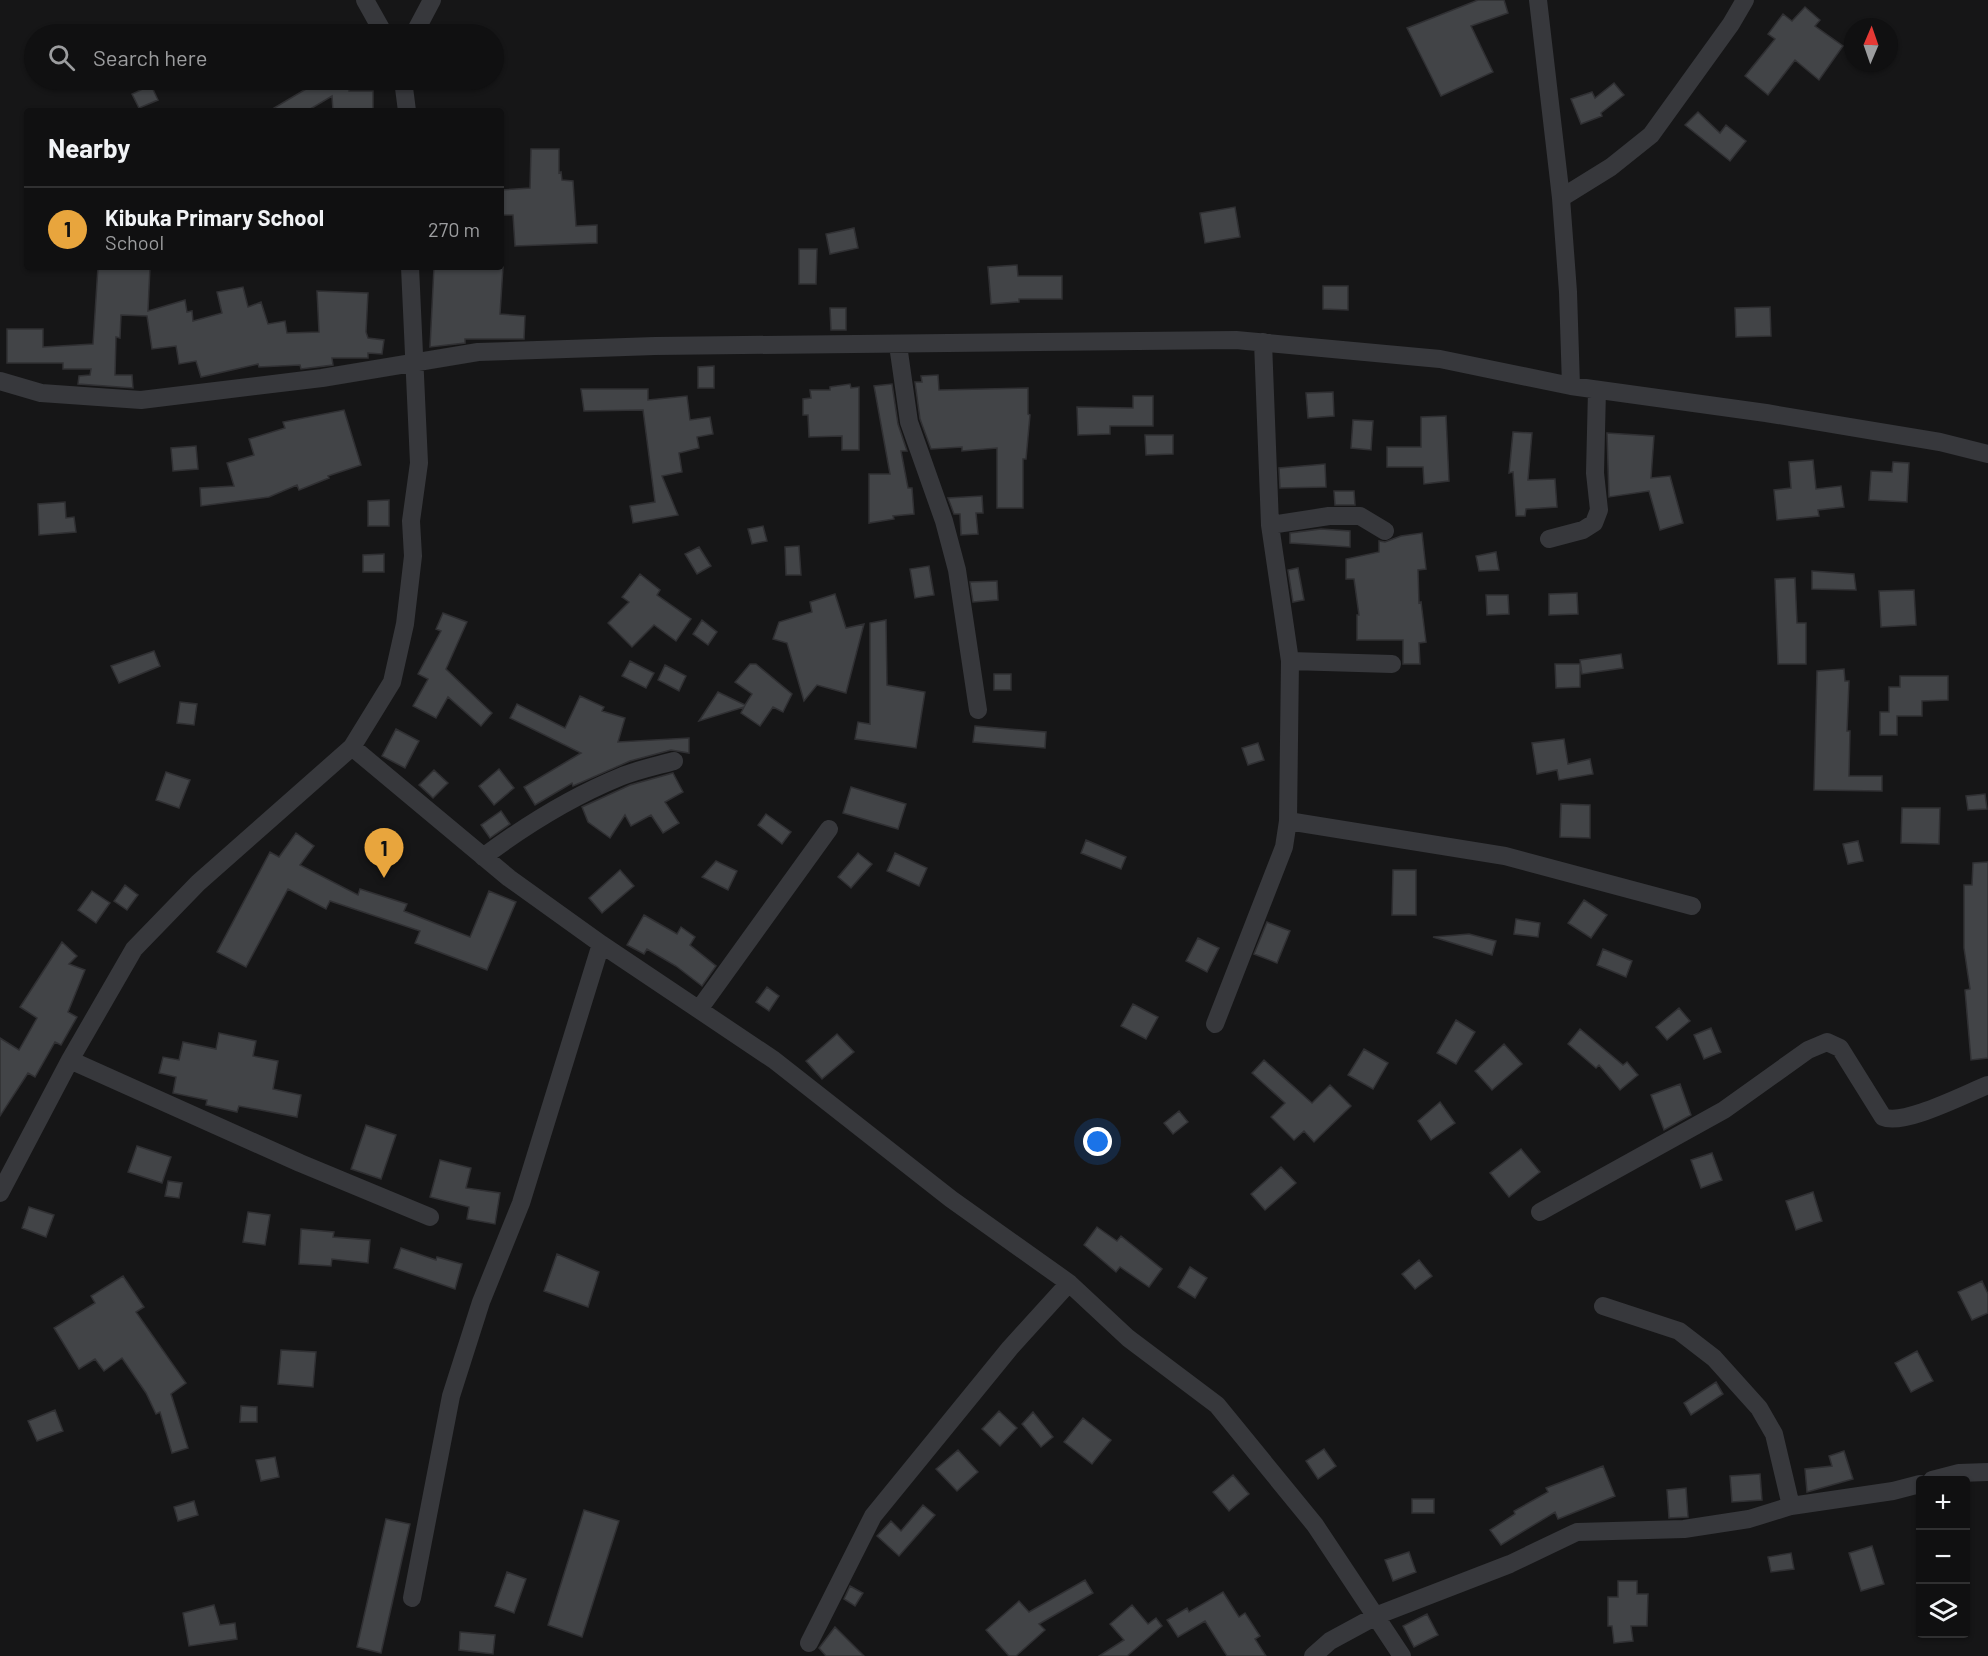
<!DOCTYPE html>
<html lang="en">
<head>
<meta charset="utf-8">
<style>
	:root { --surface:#101011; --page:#19191a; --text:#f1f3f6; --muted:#9c9d9f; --line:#303031; --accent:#e8a53d }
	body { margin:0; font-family:Barlow,sans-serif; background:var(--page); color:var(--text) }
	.controls { position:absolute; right:18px; bottom:18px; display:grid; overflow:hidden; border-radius:6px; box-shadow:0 2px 4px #0004 }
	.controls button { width:54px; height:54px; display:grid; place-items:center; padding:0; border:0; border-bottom:2px solid var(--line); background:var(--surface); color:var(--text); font:30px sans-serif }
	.compass { position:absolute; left:1844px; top:18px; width:54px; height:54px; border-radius:50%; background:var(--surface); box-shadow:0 2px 4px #0004; rotate:2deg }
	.you { position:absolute; left:1098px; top:1142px; width:21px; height:21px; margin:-15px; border:4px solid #fff; border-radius:50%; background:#1a73e8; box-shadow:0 0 0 9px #1a73e833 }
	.badge { display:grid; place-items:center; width:39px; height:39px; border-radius:50%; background:var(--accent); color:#111; font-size:20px; font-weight:700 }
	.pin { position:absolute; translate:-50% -50px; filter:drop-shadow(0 2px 3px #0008) }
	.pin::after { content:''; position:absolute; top:32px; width:21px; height:18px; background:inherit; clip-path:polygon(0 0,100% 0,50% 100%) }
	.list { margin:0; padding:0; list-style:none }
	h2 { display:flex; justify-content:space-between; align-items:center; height:78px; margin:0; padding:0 24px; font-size:26px }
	h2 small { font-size:20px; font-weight:400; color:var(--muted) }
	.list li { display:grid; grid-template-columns:39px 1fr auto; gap:18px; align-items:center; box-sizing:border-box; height:84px; padding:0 24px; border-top:2px solid var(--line) }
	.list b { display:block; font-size:22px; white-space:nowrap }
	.list p { margin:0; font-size:20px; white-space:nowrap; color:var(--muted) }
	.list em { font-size:20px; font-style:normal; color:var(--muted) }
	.icon { flex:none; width:33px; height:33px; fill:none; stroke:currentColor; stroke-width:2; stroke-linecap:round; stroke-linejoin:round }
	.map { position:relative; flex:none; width:1988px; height:1656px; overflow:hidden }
	.search { position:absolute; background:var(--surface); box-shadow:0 2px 4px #0004; left:24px; top:24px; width:480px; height:66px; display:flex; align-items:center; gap:15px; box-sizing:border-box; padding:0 21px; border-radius:33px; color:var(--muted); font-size:22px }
	.panel { position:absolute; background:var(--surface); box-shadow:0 2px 4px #0004; left:24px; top:108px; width:480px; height:162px; border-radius:6px }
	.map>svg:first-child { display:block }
</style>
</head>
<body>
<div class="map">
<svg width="1988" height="1656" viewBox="0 0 1988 1656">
	<rect width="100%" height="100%" fill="#161617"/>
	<path fill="#424447" stroke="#303033" stroke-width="1.5" d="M1478,0h26l4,13 -37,13 22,46 -52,24 -34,-68z
		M1805,7l15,13 -5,6 28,20 -24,34 -24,-20 -27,35 -23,-19 30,-37 -7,-5 15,-20 9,7z
		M321,80h39l-11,6v5h24v20h-40l-1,-15 -25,15h-38z
		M1614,83l10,12 -23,18 1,3 -21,8 -10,-25 21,-7 3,6z
		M151,85l7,15 -19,8 -7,-14z
		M1698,112l22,21 6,-8 20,16 -16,20 -45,-36z
		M531,149h28v24l2,-1 1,8 11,1 3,45 21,-1v18l-82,3 -2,-31h-12v-25l29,-2z
		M1235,207l5,30 -35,6 -5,-30z
		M854,228l4,20 -28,6 -4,-20z
		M799,249h18l-1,35h-17z
		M1017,265l1,11h44v23h-43v3l-28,2 -3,-37z
		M98,267h52l-2,44 37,-11 2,12 5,-1 1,10 29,-8 -5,-21 26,-5 5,20 13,-5 7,22 17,-3 2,12 32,-1 -2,-41 51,2 -2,39 2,6 16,2 -2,14 -14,-1v5h-36l1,7 -32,4 -1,-4 -41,2 -1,-3 -57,13 -5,-16 -17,3 -3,-18 -24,3 -5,-33 -26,-1 -1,23 -4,-1 -1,38h17l1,13 -55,-4 1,-8 11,-1 1,-6h-28v-6h-56v-34h36v18l50,-3z
		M434,267h69l-3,47 25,2 -1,23h-59v4l-35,4z
		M1323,286h25v24l-25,-1z
		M1770,307l1,29 -35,1 -1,-29z
		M830,308h16v22h-15z
		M714,366v22h-16v-21z
		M938,375l1,15 89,-2v26l2,1 -4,44h-3v49h-26v-60l-35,3v-4l-31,2 -11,-30 -5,-37h7l-1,-6z
		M850,384l1,4 8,-1v63h-17v-14l-33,1 -1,-22h-5v-16l8,-1 -1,-8h20v-3z
		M892,384l6,40 9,27h-6l7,37h4l2,26 -21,2 1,3 -25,4v-49h21l-16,-88z
		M581,389h67v11l39,-4 3,24 20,-3 3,17 -16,3 2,11 -20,5 3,19 -20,4 16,39 -45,8 -3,-17 25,-4 -12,-92 -59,1z
		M1333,392l1,24 -26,2 -2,-25z
		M1133,396h20v30h-43v8l-32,1 -1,-28 56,1z
		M344,410l17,55 -33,11 1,2 -30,12 -2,-5 -28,12 -68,9 -1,-18 34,-2 -7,-23 27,-8 -5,-16 36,-11 -2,-6z
		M1446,416l3,65 -25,3 -1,-17h-36v-20h34v-30z
		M1353,420l20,1 -2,29 -20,-2z
		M1513,432l19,1 -4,47 27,-1 2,28 -31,2 -1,7h-9l-3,-44 -4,1z
		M1607,433l47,3 -3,42 19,-2 13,47 -23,7 -11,-39 -40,6z
		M1145,435h28v19l-27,1z
		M196,446l2,23 -25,2 -2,-23z
		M1813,460l3,29 25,-3 3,21 -26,3 1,6 -42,4 -3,-30 17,-2 -2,-26z
		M1893,462l16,1 -2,39 -38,-2 2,-29 21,1z
		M1325,464l1,23 -46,1 -1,-20z
		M1334,491h20l1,14h-20z
		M982,496l1,17h-7l2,21 -17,1 -1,-21h-6l-6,-16z
		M389,500v26h-21v-25z
		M65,502l1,16 8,-1 2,15 -37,3 -1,-31z
		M763,526l4,15 -15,3 -4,-15z
		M1321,529l29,2v16l-60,-4v-10z
		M1422,533l4,36 -8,1 1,33 2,-1 5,40 -7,1 1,21h-17v-24h-46v-25h2l-5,-36h-8v-20l33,-7v-11l6,1 16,-6z
		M799,546l2,29h-15l-1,-28z
		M699,547l12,19 -14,8 -12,-20z
		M1496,552l3,18 -20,1 -3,-15z
		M384,554v18h-21v-17z
		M929,566l5,29 -19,3 -5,-29z
		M1298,568l6,32 -11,2 -5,-32z
		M1812,571l42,3 2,16 -44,-1z
		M640,574l20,16 -3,5 34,24 -15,22 -22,-16 -22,22 -24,-24 21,-21 -7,-5z
		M1795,578l2,45h9v41h-28l-3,-85z
		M997,581l1,19 -25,2 -3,-20z
		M1914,590l2,35 -35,2 -2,-36z
		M1577,593l1,21 -29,1v-21z
		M835,594l11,34 18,-4 -18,69 -29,-8 -13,16 -17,-58 -14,-4 6,-17 33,-10 -2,-10z
		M1486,595h22l1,19 -22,1z
		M443,613l24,9 -21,47 46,44 -11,13 -33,-29 -12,21 -23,-12 15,-27 -10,-5 23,-43 -5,-2z
		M702,620l15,12 -9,13 -15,-11z
		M886,620l1,65 38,7 -9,56 -61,-9 3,-17 12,2v-101z
		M154,651l6,15 -41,17 -8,-17z
		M1621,654l2,14 -41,6 -2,-14z
		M630,661l24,12 -8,15 -24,-12z
		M750,664h6l36,30 -9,18 -10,-5 -13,19 -19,-13 3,-6 -45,14 19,-29 27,13 7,-11 -17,-12z
		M1555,664h25v23l-24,1z
		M665,665l21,11 -7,15 -21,-11z
		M1844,669l1,12h4l-2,50h3l-1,45h33v15l-68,-1 3,-119z
		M994,674h17v16h-17z
		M1900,676h48v24l-26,1v15h-25v19h-17v-23h9v-25h11z
		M580,696l24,11 -2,4 23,7 -7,24 71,-4v15l-18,-3 -41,11 -57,25 -1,-3 -37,22 -11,-18 57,-34 -71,-35 7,-14 48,24z
		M180,702l17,2 -3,21 -17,-2z
		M975,726l71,6 -1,16 -72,-6z
		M396,729l23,12 -14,27 -23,-12z
		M1564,739l4,25 22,-5 3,15 -34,6 -2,-10 -20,4 -5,-31z
		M1258,743l6,17 -16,5 -6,-17z
		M499,769l15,19 -20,17 -15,-19z
		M434,770l14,13 -15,15 -14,-13z
		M166,772l24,8 -11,28 -23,-8z
		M673,773l10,19 -18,10 14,21 -16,10 -12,-18 -20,11 -6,-11 -15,23 -22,-16 -6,-15 48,-22z
		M851,787l55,17 -8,25 -55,-16z
		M1985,794l2,15 -19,1 -2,-14z
		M1561,804l29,1v33l-30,-1z
		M1902,808h38l-1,36 -38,-1z
		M501,811l9,13 -20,14 -9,-13z
		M766,814l25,18 -9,12 -24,-19z
		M296,833l18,13 -14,19 58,30 2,-6 47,15 -3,7 66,26 19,-46 27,11 -29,68 -72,-27 5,-12 -90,-30 -4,8 -38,-20 -42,78 -29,-15 53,-100 9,5z
		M1086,840l40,17 -5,12 -40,-16z
		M1858,841l5,20 -15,3 -5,-20z
		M858,853l14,11 -21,24 -13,-11z
		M895,853l32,15 -8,18 -32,-15z
		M716,861l21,10 -9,19 -26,-13z
		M1988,862v196l-17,2 -6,-70 5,-1 -6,-41v-63h8l1,-22z
		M620,870l14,16 -32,27 -13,-15z
		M1393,870h23v45h-24z
		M125,885l13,10 -11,15 -13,-9z
		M92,891l18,12 -14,20 -18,-13z
		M1584,900l23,15 -16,23 -23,-15z
		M644,915l33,19 4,-7 14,10 -5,8 26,21 -14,20 -26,-20 -29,-17 -3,5 -17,-9z
		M1516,919l24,4 -2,14 -24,-3z
		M1267,922l23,9 -13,32 -23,-9z
		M1469,934l27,7 -4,14 -59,-18z
		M1198,938l21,10 -12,24 -21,-11z
		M62,942l15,14 -8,8 16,6 -17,42 9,5 -16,28 -6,-3 -20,35 -7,-4 -28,43v-78l19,12 18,-32 -17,-11z
		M1603,949l29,12 -6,16 -29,-12z
		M767,987l12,9 -10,15 -13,-9z
		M1133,1004l25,13 -12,22 -25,-13z
		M1679,1008l11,13 -23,19 -11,-13z
		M1456,1020l19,12 -19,32 -19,-11z
		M1711,1028l10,24 -17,7 -10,-24z
		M1580,1029l43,36 4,-3 11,13 -18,15 -21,-25 -3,3 -28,-24z
		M219,1033l37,8 -3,15 25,5 -5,28 28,6 -4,22 -58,-11 -2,6 -31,-7 1,-5 -34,-7 3,-16 -17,-4 4,-16 16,3 4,-18 33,7z
		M837,1034l17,18 -32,27 -16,-18z
		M1504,1044l18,20 -30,26 -17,-19z
		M1364,1049l24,14 -15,26 -25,-14z
		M1264,1060l48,43 18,-18 21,21 -37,36 -10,-11 -10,9 -23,-23 14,-14 -33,-30z
		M1680,1084l11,31 -27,15 -13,-35z
		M1440,1102l15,21 -24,17 -13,-19z
		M1179,1111l9,11 -15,12 -9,-11z
		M366,1125l30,10 -15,44 -30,-10z
		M137,1146l34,11 -9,26 -34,-11z
		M1521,1149l19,23 -31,25 -19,-24z
		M1712,1153l10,27 -21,8 -10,-28z
		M440,1160l31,8 -5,20 34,5 -5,31 -28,-5 2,-12 -39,-10z
		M1281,1167l15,16 -31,27 -14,-16z
		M168,1181l14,2 -3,15 -14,-2z
		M1813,1192l9,29 -26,9 -10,-29z
		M29,1207l25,8 -8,22 -24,-9z
		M248,1212l22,3 -5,30 -22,-3z
		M1097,1227l20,14 4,-5 41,33 -13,18 -29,-20 -4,5 -32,-27z
		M301,1229l33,3 -1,5 37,3 -2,23 -36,-4 -1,7 -32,-2z
		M401,1248l35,12 1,-3 25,7 -7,25 -61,-21z
		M557,1254l42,18 -11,35 -44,-16z
		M1419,1260l13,16 -17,13 -13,-15z
		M1190,1267l17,11 -12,20 -17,-11z
		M123,1276l21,31 -8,5 50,71 -15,11 17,54 -16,5 -12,-41 -4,2 -10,-21 -24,-35 -18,13 -9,-12 -16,10 -25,-41 41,-25 -4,-7z
		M1982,1281l6,13v19l-16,7 -14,-28z
		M281,1350l35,2 -3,35 -35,-3z
		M1917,1351l16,30 -22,11 -16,-29z
		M1716,1382l7,12 -32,21 -7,-12z
		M241,1406l16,1v15h-17z
		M55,1410l8,21 -26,10 -9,-20z
		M999,1411l18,17 -17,18 -18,-17z
		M1033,1412l20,25 -12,10 -19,-23z
		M1083,1418l28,22 -19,24 -28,-22z
		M1324,1449l12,17 -18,13 -12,-18z
		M958,1450l20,22 -21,19 -21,-22z
		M1844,1451l9,28 -46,13 -2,-23 27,-3 -3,-10z
		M275,1457l4,20 -18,4 -5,-21z
		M1603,1466l12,30 -57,23 -3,-7 -54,33 -11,-15 25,-16 -1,-3 34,-19 -2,-4z
		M1760,1474l2,26 -30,2 -2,-26z
		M1233,1475l16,19 -20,17 -16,-19z
		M1686,1488l2,29 -19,1 -2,-28z
		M1412,1499h22v14h-22z
		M194,1501l4,14 -20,6 -4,-14z
		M923,1505l12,10 -36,41 -22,-20 14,-15 10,10z
		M584,1510l35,11 -37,116 -34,-12z
		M386,1519l24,5 -29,129 -24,-6z
		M1872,1546l12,38 -23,7 -12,-38z
		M1409,1552l7,20 -23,9 -8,-21z
		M1791,1553l3,16 -23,3 -3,-15z
		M507,1572l19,7 -12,34 -19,-7z
		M1085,1580l8,13 -54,31 6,6 -29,26h-7l-23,-26 33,-29 10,11z
		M1618,1581h19v13h11l-1,32h-16l2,15 -19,2 -2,-17h-4v-29h10z
		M850,1586l13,7 -8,13 -11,-7z
		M1223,1592l16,25 6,-4 15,23 -5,3 11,17h-39l-22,-35 -27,16 -11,-17 20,-12 2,4z
		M214,1605l6,20 15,-2 2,16 -48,7 -6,-33z
		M1132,1605l16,19 8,-6 6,8 -35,30h-28l25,-16 -14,-16z
		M1427,1614l11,21 -24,12 -11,-21z
		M835,1627l29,29h-38l-7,-8z
		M460,1632l35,3 -2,19 -34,-4z"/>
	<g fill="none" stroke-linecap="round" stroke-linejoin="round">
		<path stroke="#37383c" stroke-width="18" d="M365,0l19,34
			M1538,0l23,198 7,94 3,94
			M339,33l8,1
			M414,34l18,-34
			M403,80l4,31
			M1561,198l50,-31 40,-32 80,-111 14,-24
			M898,345l11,77 35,99 13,49 21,140
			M0,381l41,12 100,7 181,-22 156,-26 177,-6 581,-6 204,19 131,27 195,27 174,29 48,12
			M1270,525l59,-9h31l25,15
			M1549,539l34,-9 11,-7 5,-13 -4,-37 2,-83
			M1290,661l102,3
			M352,747l157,131 92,66 173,116 177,139 118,84 59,55 89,67 98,120 87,131
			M1288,821l217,35 187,50
			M483,857c43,-32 88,-60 137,-80 17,-7 36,-11 54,-16
			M700,1008l129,-179
			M1215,1024l69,-177 4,-26 2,-160 -20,-136 -7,-183
			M70,1060l230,103 130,54
			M0,1193l70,-133 64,-111 64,-66 154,-136 40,-65 13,-58 8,-68 -2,-35 8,-58 -9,-196
			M1540,1212l184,-102 84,-60 19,-8 13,6 43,69c21,9 82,-23 105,-32
			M1603,1306l76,25 35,27 45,50 15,26 17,72
			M1932,1480l27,-7 29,-1
			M412,1598l39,-202 30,-94 40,-99 80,-259
			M809,1643l64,-127 137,-168 59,-65
			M1313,1656l17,-15 48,-26 132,-51 67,-32 107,-3 65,-10 42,-13 102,-15 27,-7"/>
	</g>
</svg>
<div class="controls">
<button>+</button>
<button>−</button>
<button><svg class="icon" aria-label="layers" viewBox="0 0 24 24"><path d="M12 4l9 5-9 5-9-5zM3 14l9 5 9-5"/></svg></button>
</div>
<svg class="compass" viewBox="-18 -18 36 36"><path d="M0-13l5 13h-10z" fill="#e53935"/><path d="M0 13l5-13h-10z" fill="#9c9d9f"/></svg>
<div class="you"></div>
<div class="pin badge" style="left:384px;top:878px">1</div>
<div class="search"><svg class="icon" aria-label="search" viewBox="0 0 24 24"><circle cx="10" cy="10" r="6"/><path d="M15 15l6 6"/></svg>Search here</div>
<section class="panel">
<h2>Nearby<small></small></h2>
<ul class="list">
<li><span class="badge">1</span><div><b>Kibuka Primary School</b><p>School</p></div><em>270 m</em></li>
</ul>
</section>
</div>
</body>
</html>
